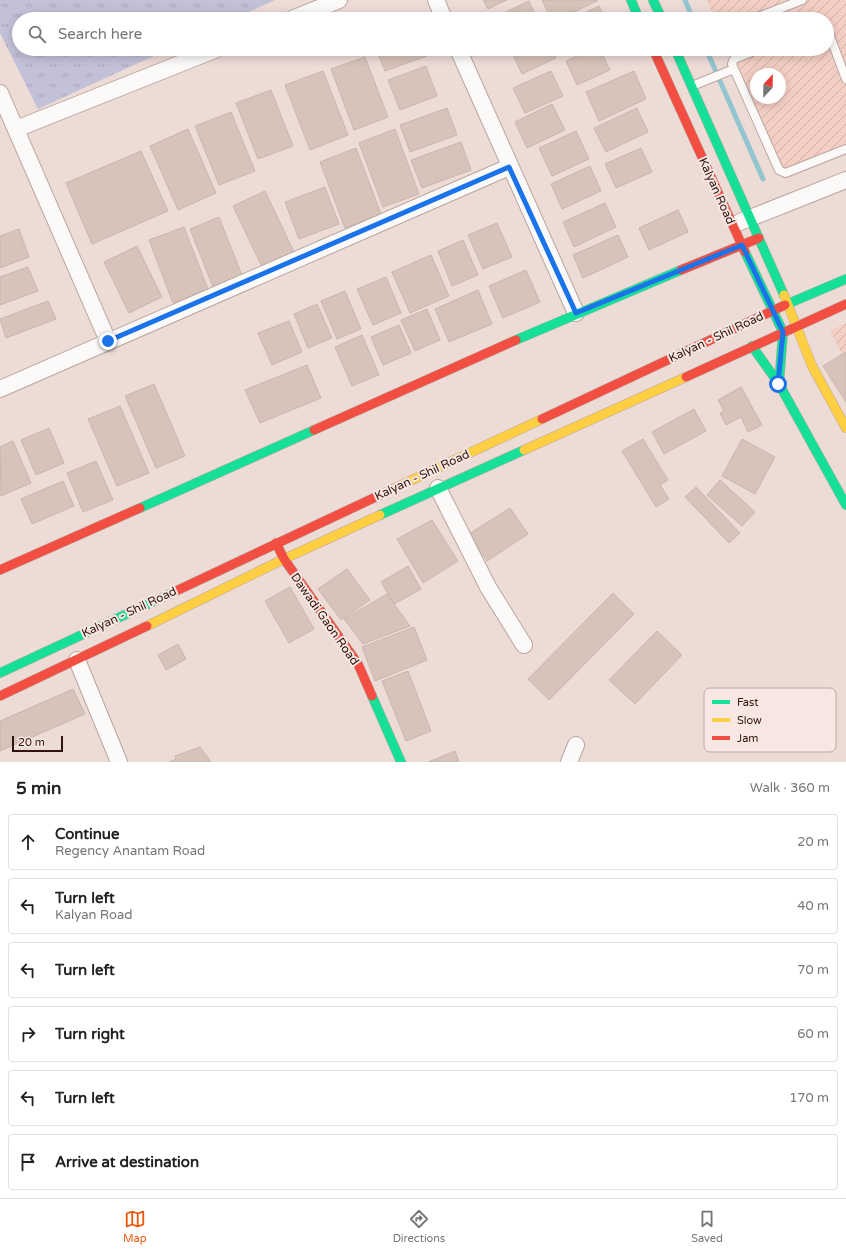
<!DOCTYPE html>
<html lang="en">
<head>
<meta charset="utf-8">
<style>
	:root { --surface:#fff; --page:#f2f2f2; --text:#222; --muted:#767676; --line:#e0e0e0; --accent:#ea580c }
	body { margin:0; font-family:"Varela Round",sans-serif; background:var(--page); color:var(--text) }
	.compass { position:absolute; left:750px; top:68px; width:36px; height:36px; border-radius:50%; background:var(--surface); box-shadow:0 2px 10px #0003; rotate:22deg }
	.scale { position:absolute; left:12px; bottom:10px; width:51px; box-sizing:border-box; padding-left:4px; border:2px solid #31140e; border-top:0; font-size:11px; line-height:14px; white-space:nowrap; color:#31140e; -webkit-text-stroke:3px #f7e7e2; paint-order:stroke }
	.stop { position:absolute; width:12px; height:12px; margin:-9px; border:3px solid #1a73e8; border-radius:50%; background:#fff }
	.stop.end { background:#1a73e8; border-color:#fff; box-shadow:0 1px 4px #0008 }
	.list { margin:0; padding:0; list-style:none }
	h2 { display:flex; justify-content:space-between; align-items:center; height:52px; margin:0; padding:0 16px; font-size:17px }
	h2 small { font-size:13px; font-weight:400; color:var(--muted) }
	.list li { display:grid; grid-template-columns:26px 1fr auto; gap:12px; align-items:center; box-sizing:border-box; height:56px; margin:0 8px 8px; padding:0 8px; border:1px solid var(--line); border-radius:4px }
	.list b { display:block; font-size:15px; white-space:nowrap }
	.list p { margin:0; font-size:13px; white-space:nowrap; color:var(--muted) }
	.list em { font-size:13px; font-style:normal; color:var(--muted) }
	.icon { flex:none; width:22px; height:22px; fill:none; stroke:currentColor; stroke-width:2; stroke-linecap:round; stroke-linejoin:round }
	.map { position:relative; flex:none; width:846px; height:762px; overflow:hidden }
	.search { position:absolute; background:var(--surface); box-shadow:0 2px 10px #0003; left:12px; right:12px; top:12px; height:44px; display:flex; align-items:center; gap:10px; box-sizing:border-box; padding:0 14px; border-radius:22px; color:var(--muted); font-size:15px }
	.sheet { height:436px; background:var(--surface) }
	nav { display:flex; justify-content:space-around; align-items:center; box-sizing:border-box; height:56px; border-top:1px solid var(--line); background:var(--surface); font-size:11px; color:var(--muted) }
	nav a { display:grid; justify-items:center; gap:2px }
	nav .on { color:var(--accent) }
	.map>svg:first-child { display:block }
</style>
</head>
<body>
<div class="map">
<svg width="846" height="762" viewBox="0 0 846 762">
	<defs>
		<pattern id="industrial-furrows" width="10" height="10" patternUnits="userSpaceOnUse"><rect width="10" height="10" fill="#f3cec4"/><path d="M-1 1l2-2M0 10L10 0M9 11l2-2" fill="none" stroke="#d1b0a7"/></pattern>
		<pattern id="park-tufts" width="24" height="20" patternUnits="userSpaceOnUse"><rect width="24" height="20" fill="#c3c1d7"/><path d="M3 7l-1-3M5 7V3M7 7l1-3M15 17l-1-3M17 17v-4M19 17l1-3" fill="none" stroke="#a8a5b7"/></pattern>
	</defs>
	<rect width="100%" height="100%" fill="#eddbd6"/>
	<path fill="url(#industrial-furrows)" fill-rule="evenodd" d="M707,0h139v153l-60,26 -58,-130h99v-30h-112zM756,74h24v24h-24z
		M846,323v40l-16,-32z"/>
	<path fill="url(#park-tufts)" d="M0,0h275l-41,19h-215v30h150l-131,60 -38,-76z"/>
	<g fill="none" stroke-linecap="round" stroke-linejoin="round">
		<path stroke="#93c5d0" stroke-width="5" d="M685,0l8,19
			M706,49l57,130"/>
	</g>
	<path fill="#d6c3b9" stroke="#cab6ac" d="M483,0h24l-19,9z
		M542,0h55v1l-38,18h-8z
		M529,1l8,18h-46z
		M599,6l6,13h-33z
		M376,49h48l3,7 -42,15z
		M510,49h42l4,9 -34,16z
		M591,49h9l10,21 -33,15 -11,-24z
		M365,57l23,60 -34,13 -23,-61z
		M426,66l11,30 -37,14 -12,-30z
		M323,71l25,64 -38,15 -25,-65z
		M551,71l12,25 -38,17 -12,-25z
		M634,71l12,28 -47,22 -13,-29z
		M271,90l22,56 -35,13 -22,-56z
		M552,104l13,26 -38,18 -12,-26z
		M447,108l10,27 -47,17 -10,-27z
		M637,108l11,24 -42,20 -12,-24z
		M231,112l24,59 -36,14 -24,-59z
		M188,129l28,64 -38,17 -28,-64z
		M395,129l24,65 -36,13 -24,-64z
		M576,131l13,28 -37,17 -13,-28z
		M461,142l10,28 -49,18 -11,-28z
		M356,148l25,66 -36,14 -25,-66z
		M641,148l11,24 -36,16 -11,-24z
		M141,151l27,60 -76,33 -26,-61z
		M590,166l11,25 -39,18 -11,-25z
		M325,187l14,37 -40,15 -14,-37z
		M265,191l29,61 -32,15 -29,-61z
		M605,203l11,24 -42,20 -11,-25z
		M678,210l10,22 -39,18 -10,-22z
		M219,217l23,58 -29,12 -23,-58z
		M497,223l15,34 -29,12 -15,-34z
		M184,227l24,62 -35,14 -24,-63z
		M19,229l10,28 -29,11v-32z
		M618,235l10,22 -45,21 -10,-23z
		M463,240l15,35 -26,11 -14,-35z
		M137,246l25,51 -33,16 -25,-51z
		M431,255l18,41 -39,17 -18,-41z
		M28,267l10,24 -38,14v-28z
		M526,270l14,32 -37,16 -14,-32z
		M386,277l15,36 -28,12 -16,-36z
		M478,290l14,34 -43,18 -14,-33z
		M345,291l16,38 -24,10 -16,-38z
		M48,301l8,18 -50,19 -6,-19z
		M317,304l15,34 -24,10 -14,-34z
		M427,309l13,31 -25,11 -14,-31z
		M289,321l13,31 -30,13 -14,-32z
		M399,325l12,28 -28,12 -12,-28z
		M362,335l17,40 -27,11 -17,-39z
		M846,352v50l-23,-36z
		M307,365l14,33 -61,25 -15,-33z
		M154,384l31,72 -29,12 -31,-72z
		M741,387l21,38 -14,7 -7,-15 -15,8 -6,-12 4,-2 -6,-11z
		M120,406l29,67 -32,13 -29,-67z
		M694,409l12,22 -42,23 -12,-22z
		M49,428l15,35 -28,12 -15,-35z
		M643,439l25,41 -8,5 9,14 -13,8 -34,-56z
		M742,439l33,18 -20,37 -33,-18z
		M13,441l18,42 -30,13 -1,-49z
		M96,461l17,39 -30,12 -16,-39z
		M720,480l35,32 -13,14 -35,-31z
		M63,481l11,25 -42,18 -11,-25z
		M696,487l44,46 -11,10 -44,-46z
		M510,508l18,26 -41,27 -18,-27z
		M432,520l26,41 -35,22 -26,-44z
		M408,566l13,23 -27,15 -13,-22z
		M347,569l23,31 -29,20 -23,-31z
		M290,587l24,42 -25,14 -24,-42z
		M613,593l21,21 -85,86 -21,-21z
		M387,594l23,32 -47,18 -19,-25z
		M414,627l13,33 -52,21 -13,-34z
		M657,631l25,24 -47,49 -26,-24z
		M178,644l8,15 -20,11 -8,-15z
		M408,671l23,60 -25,10 -24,-60z
		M73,689l12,25 -85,37v-30z
		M200,747l11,15h-42l7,-3 -1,-3z
		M455,751l4,11h-31z"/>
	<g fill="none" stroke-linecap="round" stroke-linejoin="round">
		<g stroke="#baa59f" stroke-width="10">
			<path id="lane" d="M753,19l49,-19
				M827,28l19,51
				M734,69l45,101 6,3 3,-1 58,-23
				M692,86l42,-17 -2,-5 2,-5 25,-10"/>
		</g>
		<g stroke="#baa59f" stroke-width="18">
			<path id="street" d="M436,0l8,19
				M292,19l47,-19
				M458,49l118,264
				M0,93l108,248
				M16,129l201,-80
				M740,222l106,-42
				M0,389l509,-222
				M438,488l50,99 36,58
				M77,660l42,102
				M569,762l7,-17"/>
		</g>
		<g stroke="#baa59f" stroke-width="10">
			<path id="fast" d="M631,0l8,19
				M653,0l9,19
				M675,49l109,246
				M745,252l38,80 -4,52
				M785,305l61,-26
				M516,340l165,-70
				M752,346l27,38 67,121
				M140,508l174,-78
				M380,515l144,-65
				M0,673l176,-82
				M372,696l29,66"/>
		</g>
		<g stroke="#baa59f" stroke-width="10">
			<path id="slow" d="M784,295l28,71 34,62
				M524,450l162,-73
				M380,495l162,-76
				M147,626l137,-67 96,-44"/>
		</g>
		<g stroke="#baa59f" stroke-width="10">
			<path id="jam" d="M653,49l92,203
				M681,270l78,-32
				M686,377l160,-73
				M542,419l243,-114
				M314,430l202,-90
				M276,543l8,16 74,105 14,32
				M0,570l140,-62
				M176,591l204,-96
				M0,696l147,-70"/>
		</g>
		<use href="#lane" stroke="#fcfaf9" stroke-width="8"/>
		<use href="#street" stroke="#fcfaf9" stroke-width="16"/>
		<use href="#fast" stroke="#16e098" stroke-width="9"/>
		<use href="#slow" stroke="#ffcf43" stroke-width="9"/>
		<use href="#jam" stroke="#f24e42" stroke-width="9"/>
	</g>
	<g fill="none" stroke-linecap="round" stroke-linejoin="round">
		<path stroke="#1a73e8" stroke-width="5" d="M108,341l401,-174 67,146 166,-68 41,87 -5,52"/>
	</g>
	<g text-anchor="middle" stroke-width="4" stroke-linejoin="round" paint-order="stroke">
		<g font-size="12" fill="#31140e" stroke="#f7e7e2">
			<text transform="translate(717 191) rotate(66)" y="4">Kalyan Road</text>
			<text transform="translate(716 337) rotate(-25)" y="4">Kalyan - Shil Road</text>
			<text transform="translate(422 475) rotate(-25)" y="4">Kalyan - Shil Road</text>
			<text transform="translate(129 612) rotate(-25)" y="4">Kalyan - Shil Road</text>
			<text transform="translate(325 619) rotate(55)" y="4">Dawadi Gaon Road</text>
		</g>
	</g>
	<rect x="704" y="688" width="132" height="64" rx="6" fill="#f7e7e2" stroke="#bca8a2" stroke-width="1"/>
	<rect x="712" y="700" width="18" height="4" fill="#16e098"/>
	<rect x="712" y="718" width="18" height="4" fill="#ffcf43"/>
	<rect x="712" y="736" width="18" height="4" fill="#f24e42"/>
	<g font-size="11" fill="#31140e">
		<text x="737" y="706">Fast</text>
		<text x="737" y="724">Slow</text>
		<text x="737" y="742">Jam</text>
	</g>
</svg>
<svg class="compass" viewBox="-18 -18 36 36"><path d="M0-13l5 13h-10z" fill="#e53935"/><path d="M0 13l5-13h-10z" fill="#767676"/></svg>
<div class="scale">20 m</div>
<div class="stop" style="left:778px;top:384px"></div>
<div class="stop end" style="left:108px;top:341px"></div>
<div class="search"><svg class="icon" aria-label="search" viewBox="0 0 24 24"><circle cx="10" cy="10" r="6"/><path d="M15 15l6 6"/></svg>Search here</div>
</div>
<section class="sheet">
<h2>5 min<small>Walk · 360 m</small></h2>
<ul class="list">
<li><svg class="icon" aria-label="ahead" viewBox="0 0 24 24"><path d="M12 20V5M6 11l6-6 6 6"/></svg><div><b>Continue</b><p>Regency Anantam Road</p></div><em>20 m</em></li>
<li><svg class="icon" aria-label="left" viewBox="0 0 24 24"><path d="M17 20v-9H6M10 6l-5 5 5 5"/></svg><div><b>Turn left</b><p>Kalyan Road</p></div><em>40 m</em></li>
<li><svg class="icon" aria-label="left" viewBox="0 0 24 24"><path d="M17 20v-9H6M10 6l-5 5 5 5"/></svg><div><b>Turn left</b></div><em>70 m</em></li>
<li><svg class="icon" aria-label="right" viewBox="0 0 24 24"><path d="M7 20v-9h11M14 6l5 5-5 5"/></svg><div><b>Turn right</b></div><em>60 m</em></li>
<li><svg class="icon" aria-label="left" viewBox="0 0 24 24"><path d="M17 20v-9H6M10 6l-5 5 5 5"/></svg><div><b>Turn left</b></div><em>170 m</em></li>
<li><svg class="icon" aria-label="arrive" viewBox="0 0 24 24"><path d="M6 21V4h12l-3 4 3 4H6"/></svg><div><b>Arrive at destination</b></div></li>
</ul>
</section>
<nav>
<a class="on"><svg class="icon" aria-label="map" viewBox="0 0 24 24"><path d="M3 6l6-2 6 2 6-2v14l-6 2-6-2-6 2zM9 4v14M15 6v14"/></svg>Map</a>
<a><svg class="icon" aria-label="directions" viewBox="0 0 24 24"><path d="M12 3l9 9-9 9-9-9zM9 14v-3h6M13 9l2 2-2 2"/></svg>Directions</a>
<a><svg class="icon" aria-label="saved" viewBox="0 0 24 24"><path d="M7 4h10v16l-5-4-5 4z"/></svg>Saved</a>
</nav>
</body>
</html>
